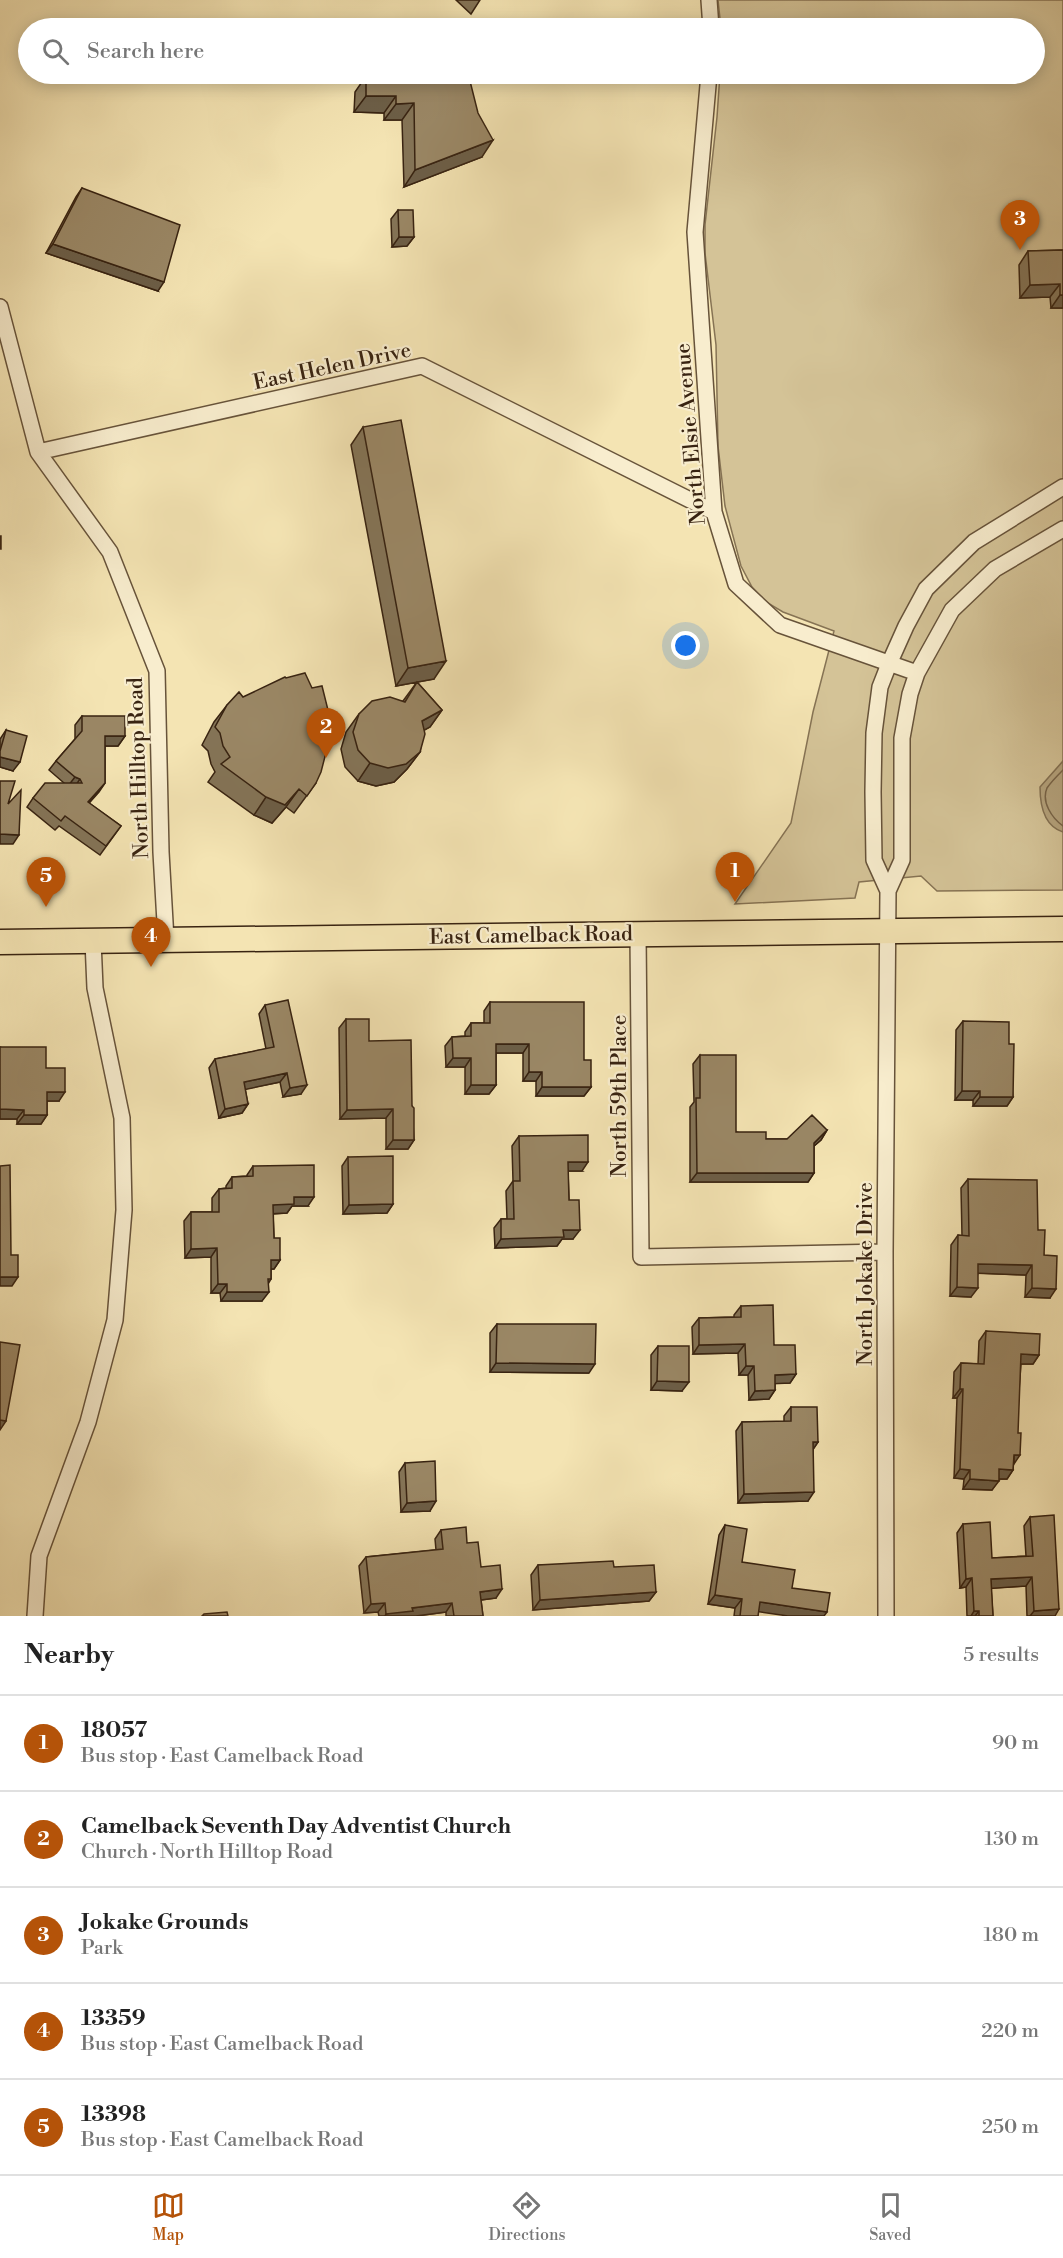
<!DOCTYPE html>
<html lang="en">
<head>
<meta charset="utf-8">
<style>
	:root { --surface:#fff; --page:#f6f6f6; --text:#222; --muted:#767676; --line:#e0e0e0; --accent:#b45309 }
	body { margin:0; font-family:"Libre Bodoni",serif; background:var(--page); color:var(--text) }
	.you { position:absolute; left:686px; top:646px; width:21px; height:21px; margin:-15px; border:4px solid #fff; border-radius:50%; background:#1a73e8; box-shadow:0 0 0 9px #1a73e833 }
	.badge { display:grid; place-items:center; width:39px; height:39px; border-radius:50%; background:var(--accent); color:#fff; font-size:20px; font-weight:700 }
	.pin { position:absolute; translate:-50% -50px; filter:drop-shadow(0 2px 3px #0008) }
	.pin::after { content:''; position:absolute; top:32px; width:21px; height:18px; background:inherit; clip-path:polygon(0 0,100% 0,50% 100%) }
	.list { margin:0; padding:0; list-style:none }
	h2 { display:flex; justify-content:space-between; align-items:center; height:78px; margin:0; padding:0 24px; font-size:26px }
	h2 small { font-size:20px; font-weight:400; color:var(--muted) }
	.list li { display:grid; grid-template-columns:39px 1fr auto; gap:18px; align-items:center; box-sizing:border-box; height:96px; padding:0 24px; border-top:2px solid var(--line) }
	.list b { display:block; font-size:22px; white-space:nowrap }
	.list p { margin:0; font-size:20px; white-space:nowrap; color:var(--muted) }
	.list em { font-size:20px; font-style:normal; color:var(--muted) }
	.icon { flex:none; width:33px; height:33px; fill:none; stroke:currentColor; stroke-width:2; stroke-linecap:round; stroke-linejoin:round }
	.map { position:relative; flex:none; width:1063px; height:1616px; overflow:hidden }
	.search { position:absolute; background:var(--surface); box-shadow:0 3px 15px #0003; left:18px; right:18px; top:18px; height:66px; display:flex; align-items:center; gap:15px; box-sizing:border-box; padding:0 21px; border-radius:33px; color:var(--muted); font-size:22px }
	.sheet { height:558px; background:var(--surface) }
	nav { display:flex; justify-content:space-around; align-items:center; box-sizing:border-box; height:84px; border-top:2px solid var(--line); background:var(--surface); font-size:16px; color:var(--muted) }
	nav a { display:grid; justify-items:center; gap:3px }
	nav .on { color:var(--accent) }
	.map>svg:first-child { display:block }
</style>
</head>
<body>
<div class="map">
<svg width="1063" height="1616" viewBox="0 0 1063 1616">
	<rect width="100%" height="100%" fill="#f4e4b3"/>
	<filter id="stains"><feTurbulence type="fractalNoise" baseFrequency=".00333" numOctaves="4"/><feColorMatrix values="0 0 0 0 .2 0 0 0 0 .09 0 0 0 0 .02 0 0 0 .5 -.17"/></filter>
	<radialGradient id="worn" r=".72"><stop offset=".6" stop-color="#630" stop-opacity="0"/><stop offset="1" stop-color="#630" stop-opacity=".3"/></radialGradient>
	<path fill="#d4c397" stroke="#867354" stroke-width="1.5" d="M718,0h345v890l-126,1 -16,-15 -62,6 -4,16 -120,6 56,-81 22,-111 21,-81 -51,-19 -17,-10 -14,-15 -11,-21 -16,-60 -7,-60 -2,-101 -11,-92v-28l12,-108 3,-43h314v-46h-313z"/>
	<path fill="#b4a27c" stroke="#826f51" stroke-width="1.5" d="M1063,761v71c-19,-6 -23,-27 -23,-45z"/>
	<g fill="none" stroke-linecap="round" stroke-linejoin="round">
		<path stroke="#766246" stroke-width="1.5" d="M1063,770c-5,5 -12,12 -16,18 -6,14 5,30 16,38"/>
		<g stroke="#67533a" stroke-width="18">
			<path id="minor" d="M709,0l2,28
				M709,74l-14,158 19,280 22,72 44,41 137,48
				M0,307l38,145 72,100 47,119 4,181 5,88
				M38,452l384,-86 292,146
				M888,891l-14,-31 -1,-68 1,-59 6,-46 9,-23 17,-38 20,-37 48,-47 89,-55
				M638,934l3,323 244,-5
				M35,1616l4,-60 49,-134 27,-102 9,-110 -2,-92 -27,-130 -2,-47
				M886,1616l-1,-364 3,-361 14,-31v-122l8,-44 7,-21 35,-63 43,-41 68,-40"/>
		</g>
		<g stroke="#382311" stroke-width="27">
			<path id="primary" d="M0,942l1063,-13"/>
		</g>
		<use href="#minor" stroke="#f8edce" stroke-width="15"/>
		<use href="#primary" stroke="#f4e4b3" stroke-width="24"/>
	</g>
	<path fill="#847457" stroke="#382311" stroke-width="1.5" d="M456,0h24l-9,14z
		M366,76l23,3 23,2 70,76 -78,30 -2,-67h-18v-7l-30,-1 1,-20z
		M82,188l76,103 -112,-38 30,-56z
		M398,210l16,27 -7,9 -15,1 -1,-28z
		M1063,250v58h-12l-1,-11 -30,1 -1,-33 9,-14z
		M363,427l71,252 -17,3 25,28 -12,17 -6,3 -4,22 -13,17 -13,13 -18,4 -18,-5 -13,-14 -4,-18 5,-17 13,-18 44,-13 14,-19 -21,4 -45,-241z
		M243,697l73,86 -22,30 -8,-6 -14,16 -18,-8 -46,-33 7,-10 -4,-8 -3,-13 -6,-6 12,-23 13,-17z
		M82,716l43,20 -7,10h-13v37l-16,20 32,23 -21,29 -41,-29 -4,4 -28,-23 6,-9 31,-15 -15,-13 7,-9 19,-22v-14z
		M6,730l7,41 -13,-4v-28z
		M490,1002l94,58 7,27 -7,9h-48v-15h-13v-28h-27v32l-7,9h-24v-27h-19l-1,-21 7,-9 13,-1v-4l6,-9h13v-12z
		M265,1005l36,89 -18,3 -3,-15 -35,7 3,15 -6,9 -23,5 -10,-50 6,-9 51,-10 -7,-35z
		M346,1019l23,22 43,65 2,34 -6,9h-22v-31l-46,1 -1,-91z
		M963,1021l46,23 4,53 -6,9h-34v-6h-18l1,-70z
		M0,1047l46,21 13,33h-12v14l-6,9h-24v-5h-17z
		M700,1055l36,77 30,7h21l40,-9 -6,10 -7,6v27l-6,9h-118v-75l4,-5 -1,-38z
		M519,1136l63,35h-14l1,29 4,39h-11l-5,7 -62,2 -1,-20 7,-9h6l-1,-28 7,-10 -1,-35z
		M348,1157l45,47 -6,9 -44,1 -1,-48z
		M253,1166l55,40h-16l-5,7 -14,1 1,24 6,22 -6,9h-3v10l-3,5 -6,17h-41l-1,-8h-9v-36l-26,1 -1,-37 7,-9h21v-14l7,-9 7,-1v-2l6,-9 15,-1v-1z
		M968,1179l70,51 6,25 6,43 -25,-1 1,-22 -48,-2 -7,24 -21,-1 1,-51 7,-10 4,1 -1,-48z
		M741,1306l33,39 22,29 -6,9h-15v7l-6,9 -20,1 -1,-25h-9l-1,-22 -45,1 -1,-27 7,-9 35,-1v-2z
		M497,1324l92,49 -99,-1v-39z
		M986,1331l53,24 -6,9h-12l-8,106 -6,9h-8l-7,11 -29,-1 1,-10 -10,-1 3,-80h-4l1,-26 7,-9 17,1 1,-23z
		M658,1346l24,45 -31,-1v-35z
		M791,1407l27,35 -5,7 -5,52 -70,2 -2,-72 6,-9h42v-6z
		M405,1463l25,48 -29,1 -2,-40z
		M1030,1517l25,99h-28l-1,-30 -35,2 2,28h-26l-1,-29 -6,1 -3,-55 6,-9 29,34 34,-2 -2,-30z
		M725,1525l17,37 16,54h-24l1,-8 -27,-4 11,-69z
		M441,1530l26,13 29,55 -15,2 2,16h-37v-4l-30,4h-37l-1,-4 -14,1 -5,-47 7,-9 70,-7 -1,-11z
		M538,1565l76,2 42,25 -7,9 -116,9 -2,-35z"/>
	<path fill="#6c5e47" stroke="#382311" stroke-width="1.5" d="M366,96h30l-12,17 -30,-1z
		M414,103l-12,17h-18l12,-16z
		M493,140l-11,17 -78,30 11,-17z
		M399,237h15l-7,9 -15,1z
		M53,244l111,38 -6,9 -112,-38z
		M1060,284l-10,13 -30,1 10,-13z
		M1060,295h3v13h-12z
		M446,661l-12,18 -38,7 12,-18z
		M442,710l-12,17 -20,11 12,-17z
		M105,736h20l-7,10h-20z
		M420,752l-13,17 -13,13 -18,4 -18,-5 12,-18z
		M0,757l20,5 -7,9 -13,-4z
		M75,777l5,2 -6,9 -6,-2z
		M105,783l-6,9 -17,19 6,-9z
		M299,789l-13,18 -14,16 -18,-8 12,-18z
		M0,834l19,1 -6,9h-13z
		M496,1044h33l-6,9h-34z
		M453,1058h18l-6,9h-19z
		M529,1072h13l-6,9h-13z
		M287,1073l-7,9 -42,9 6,-9z
		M307,1085l-6,9 -18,3 7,-9z
		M471,1085h25l-7,9h-24z
		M542,1087h49l-7,9h-48z
		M962,1091h18l-7,9h-18z
		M47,1092h18l-6,9h-18z
		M980,1097h33l-6,9h-34z
		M248,1104l-6,9 -23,5 6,-9z
		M0,1109l24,1 -7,9h-17z
		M393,1109l-7,9 -46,1 7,-9z
		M24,1115h23l-6,9h-24z
		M827,1130l-6,10 -14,12 7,-9z
		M393,1140h21l-6,9h-22z
		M568,1162h20l-6,9h-20z
		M697,1173h117l-6,9h-118z
		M294,1197h20l-6,9h-16l-5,7 -20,1 6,-9z
		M393,1204l-6,9 -44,1 6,-9z
		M563,1230h17l-7,9h-11l-5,7 -62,2 6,-9z
		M217,1248l-6,9 -26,1 6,-9z
		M271,1260h9l-6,9h-9z
		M978,1264l54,1 -6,10 -54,-2z
		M0,1277h18l-6,9h-12z
		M218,1284h9l-7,9h-9z
		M957,1287l21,1 -7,9 -21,-1z
		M1032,1288l24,1 -6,9 -25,-1z
		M227,1292h42l-7,9h-41z
		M745,1344l-7,9 -45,1 6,-9z
		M1021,1354l18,1 -6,9h-18z
		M496,1363l99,1 -6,9 -99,-1z
		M746,1366h8l-6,9h-9z
		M796,1374l-6,9 -22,1 7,-9z
		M657,1381l32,1 -7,9 -31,-1z
		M960,1389h3l-6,9h-4z
		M775,1390l-6,9 -20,1 6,-9z
		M0,1420l6,1 -6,9z
		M813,1442h5l-6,9z
		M1014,1455h6l-6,9z
		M960,1469l10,1 -6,9 -10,-1z
		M999,1469l14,1 -6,9h-14z
		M970,1479l29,2 -7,9 -29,-1z
		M814,1492l-6,9 -70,2 6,-9z
		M436,1501l-6,10 -29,1 6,-9z
		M1032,1577l-6,9 -42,3 7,-10z
		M972,1578l-6,9 -6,1 6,-9z
		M502,1589l-6,9 -23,3 7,-9z
		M656,1592l-7,9 -116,9 7,-10z
		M715,1595l27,4 -7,9 -27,-4z
		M760,1602l67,10 -3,4h-36l-34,-5z
		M385,1603l-7,9 -14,1 7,-9z
		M452,1603l-6,9 -30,4h-31l1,-2 26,-6z
		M1059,1609l-4,7h-25l4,-5z
		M974,1611h5l-4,5h-4z"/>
	<path fill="#9a8765" stroke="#382311" stroke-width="1.5" d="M366,76h23v3l23,-1v3h58l8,32 15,27 -78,30 -1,-67 -18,1v-8h-30z
		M82,188l98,37 -16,57 -111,-38z
		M398,210h15l1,27h-15z
		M1063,250v45h-3v-11l-30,1 -2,-34z
		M401,420l45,241 -38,7 -45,-241z
		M0,536h1v13h-1z
		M305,673l7,15 10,-2 6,24 2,27 -9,35 -5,11 -9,13 -8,-7 -14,16 -19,-8 -45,-33 9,-7 -7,-11 -3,-13 -5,-6 12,-22 12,-13 4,5 42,-20 1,1z
		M417,682l25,28 -20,11 3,13 -5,18 -14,12 -18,4 -18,-5 -12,-13 -5,-18 6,-18 13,-13 18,-4 15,5z
		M82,716h43v20h-20v47l-17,19 33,24 -15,20 -41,-30 -4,5 -28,-23 12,-15h37l-2,-4 -5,-2 -19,-16 26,-30z
		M6,730l21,6 -7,26 -20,-5v-6z
		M0,781h15l-7,23 13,-14 -2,45 -19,-1z
		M288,1000l19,85 -17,3 -3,-15 -43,9 4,22 -23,5 -10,-50 59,-12 -9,-42z
		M490,1002h94v58h7v27h-49v-15h-13v-28h-33v41h-25v-27h-18l-1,-21 19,-1v-13h19z
		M346,1019h23v22l42,-1 1,66 2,2v32h-21v-31l-46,1z
		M963,1021l46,1v22h5l-1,53h-33v-6h-18z
		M0,1047h46v21h19v24h-18v23h-23v-5l-24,-1z
		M700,1055h36v77h30v7h21l25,-24 15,15 -13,13v30h-117l-1,-75h4z
		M588,1135v27h-20l1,38h10l1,30h-17l1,7 -63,2v-20h13l-1,-38h7l-1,-45z
		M393,1156v48l-44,1 -1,-48z
		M10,1165l1,90h7v22h-18v-111z
		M314,1165v32h-20v7l-21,1 1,33h6v22h-9v19h-3l1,13h-42v-8h-9l-1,-36 -26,1v-37h28v-23l13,-1v-11l21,-1v-10z
		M968,1179l69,1 1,50h7l-1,25 13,1 -1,33 -24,-1v-23l-54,-1v24l-21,-1 1,-52 11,1z
		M773,1305l1,40h21l1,29 -21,1v15l-20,1 -1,-25h-8l-1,-22 -46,1v-27l42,-1v-11z
		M497,1324h99l-1,40 -99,-1z
		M986,1331l54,3 -1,21 -18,-1 -3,79h3l-1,22h-6l-1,15 -14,-1v12l-29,-2v-9l-10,-1 3,-80h-3l1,-26 23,1z
		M0,1342l20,3 -14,76 -6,-1z
		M658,1346h31v36l-32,-1z
		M791,1407h26l1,35h-5l1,50 -70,2 -2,-72 49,-1z
		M435,1461l1,40 -29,2 -2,-40z
		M1054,1515l5,94 -25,2 -2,-34 -41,2 2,37h-14v-5h-5l-2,-33 -6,1 -3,-55 27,-2 2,36 41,-2 -3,-39z
		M725,1525l22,4 -5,33 53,8 -3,18 38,5 -3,19 -67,-10 -2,14h-18l2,-17 -27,-4z
		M466,1527l1,16 11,-1 3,25 19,-2 2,24 -22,3 3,24h-29l-2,-13 -40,5 1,3 -27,3 -1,-11 -14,1 -5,-47 77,-8 -2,-19z
		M613,1561l1,6 40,-2 2,27 -116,8 -2,-35z
		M227,1612l1,4h-26l2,-2z"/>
	<g text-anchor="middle" stroke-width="4.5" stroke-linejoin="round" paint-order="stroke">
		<g font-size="21" fill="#382311" stroke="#f8edce">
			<text transform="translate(332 366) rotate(-12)" y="7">East Helen Drive</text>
			<text transform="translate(690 434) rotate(-95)" y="7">North Elsie Avenue</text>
			<text transform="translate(138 768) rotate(-92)" y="7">North Hilltop Road</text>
			<text transform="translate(531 935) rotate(-1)" y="7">East Camelback Road</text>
			<text transform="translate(619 1096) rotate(-90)" y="7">North 59th Place</text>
			<text transform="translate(865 1274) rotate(-90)" y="7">North Jokake Drive</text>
		</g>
	</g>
	<rect width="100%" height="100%" filter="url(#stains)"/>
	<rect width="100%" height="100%" fill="url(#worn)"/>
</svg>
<div class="you"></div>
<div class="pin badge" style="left:735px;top:902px">1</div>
<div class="pin badge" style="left:326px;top:758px">2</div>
<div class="pin badge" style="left:1020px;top:250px">3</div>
<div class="pin badge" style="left:151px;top:967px">4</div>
<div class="pin badge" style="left:46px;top:907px">5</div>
<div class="search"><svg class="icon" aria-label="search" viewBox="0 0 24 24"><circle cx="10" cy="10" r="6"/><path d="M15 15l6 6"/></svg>Search here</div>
</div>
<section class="sheet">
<h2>Nearby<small>5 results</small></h2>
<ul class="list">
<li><span class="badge">1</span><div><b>18057</b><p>Bus stop · East Camelback Road</p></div><em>90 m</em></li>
<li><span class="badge">2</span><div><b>Camelback Seventh Day Adventist Church</b><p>Church · North Hilltop Road</p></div><em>130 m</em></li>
<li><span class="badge">3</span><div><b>Jokake Grounds</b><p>Park</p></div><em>180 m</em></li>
<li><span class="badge">4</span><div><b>13359</b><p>Bus stop · East Camelback Road</p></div><em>220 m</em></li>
<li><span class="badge">5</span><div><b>13398</b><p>Bus stop · East Camelback Road</p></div><em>250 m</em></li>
</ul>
</section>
<nav>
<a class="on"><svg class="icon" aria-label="map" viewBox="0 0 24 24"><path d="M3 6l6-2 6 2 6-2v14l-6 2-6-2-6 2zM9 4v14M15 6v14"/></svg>Map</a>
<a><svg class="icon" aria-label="directions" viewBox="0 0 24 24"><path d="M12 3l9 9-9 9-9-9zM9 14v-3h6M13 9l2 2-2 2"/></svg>Directions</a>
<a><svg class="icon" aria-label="saved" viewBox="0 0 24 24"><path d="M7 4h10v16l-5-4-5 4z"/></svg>Saved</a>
</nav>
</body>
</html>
